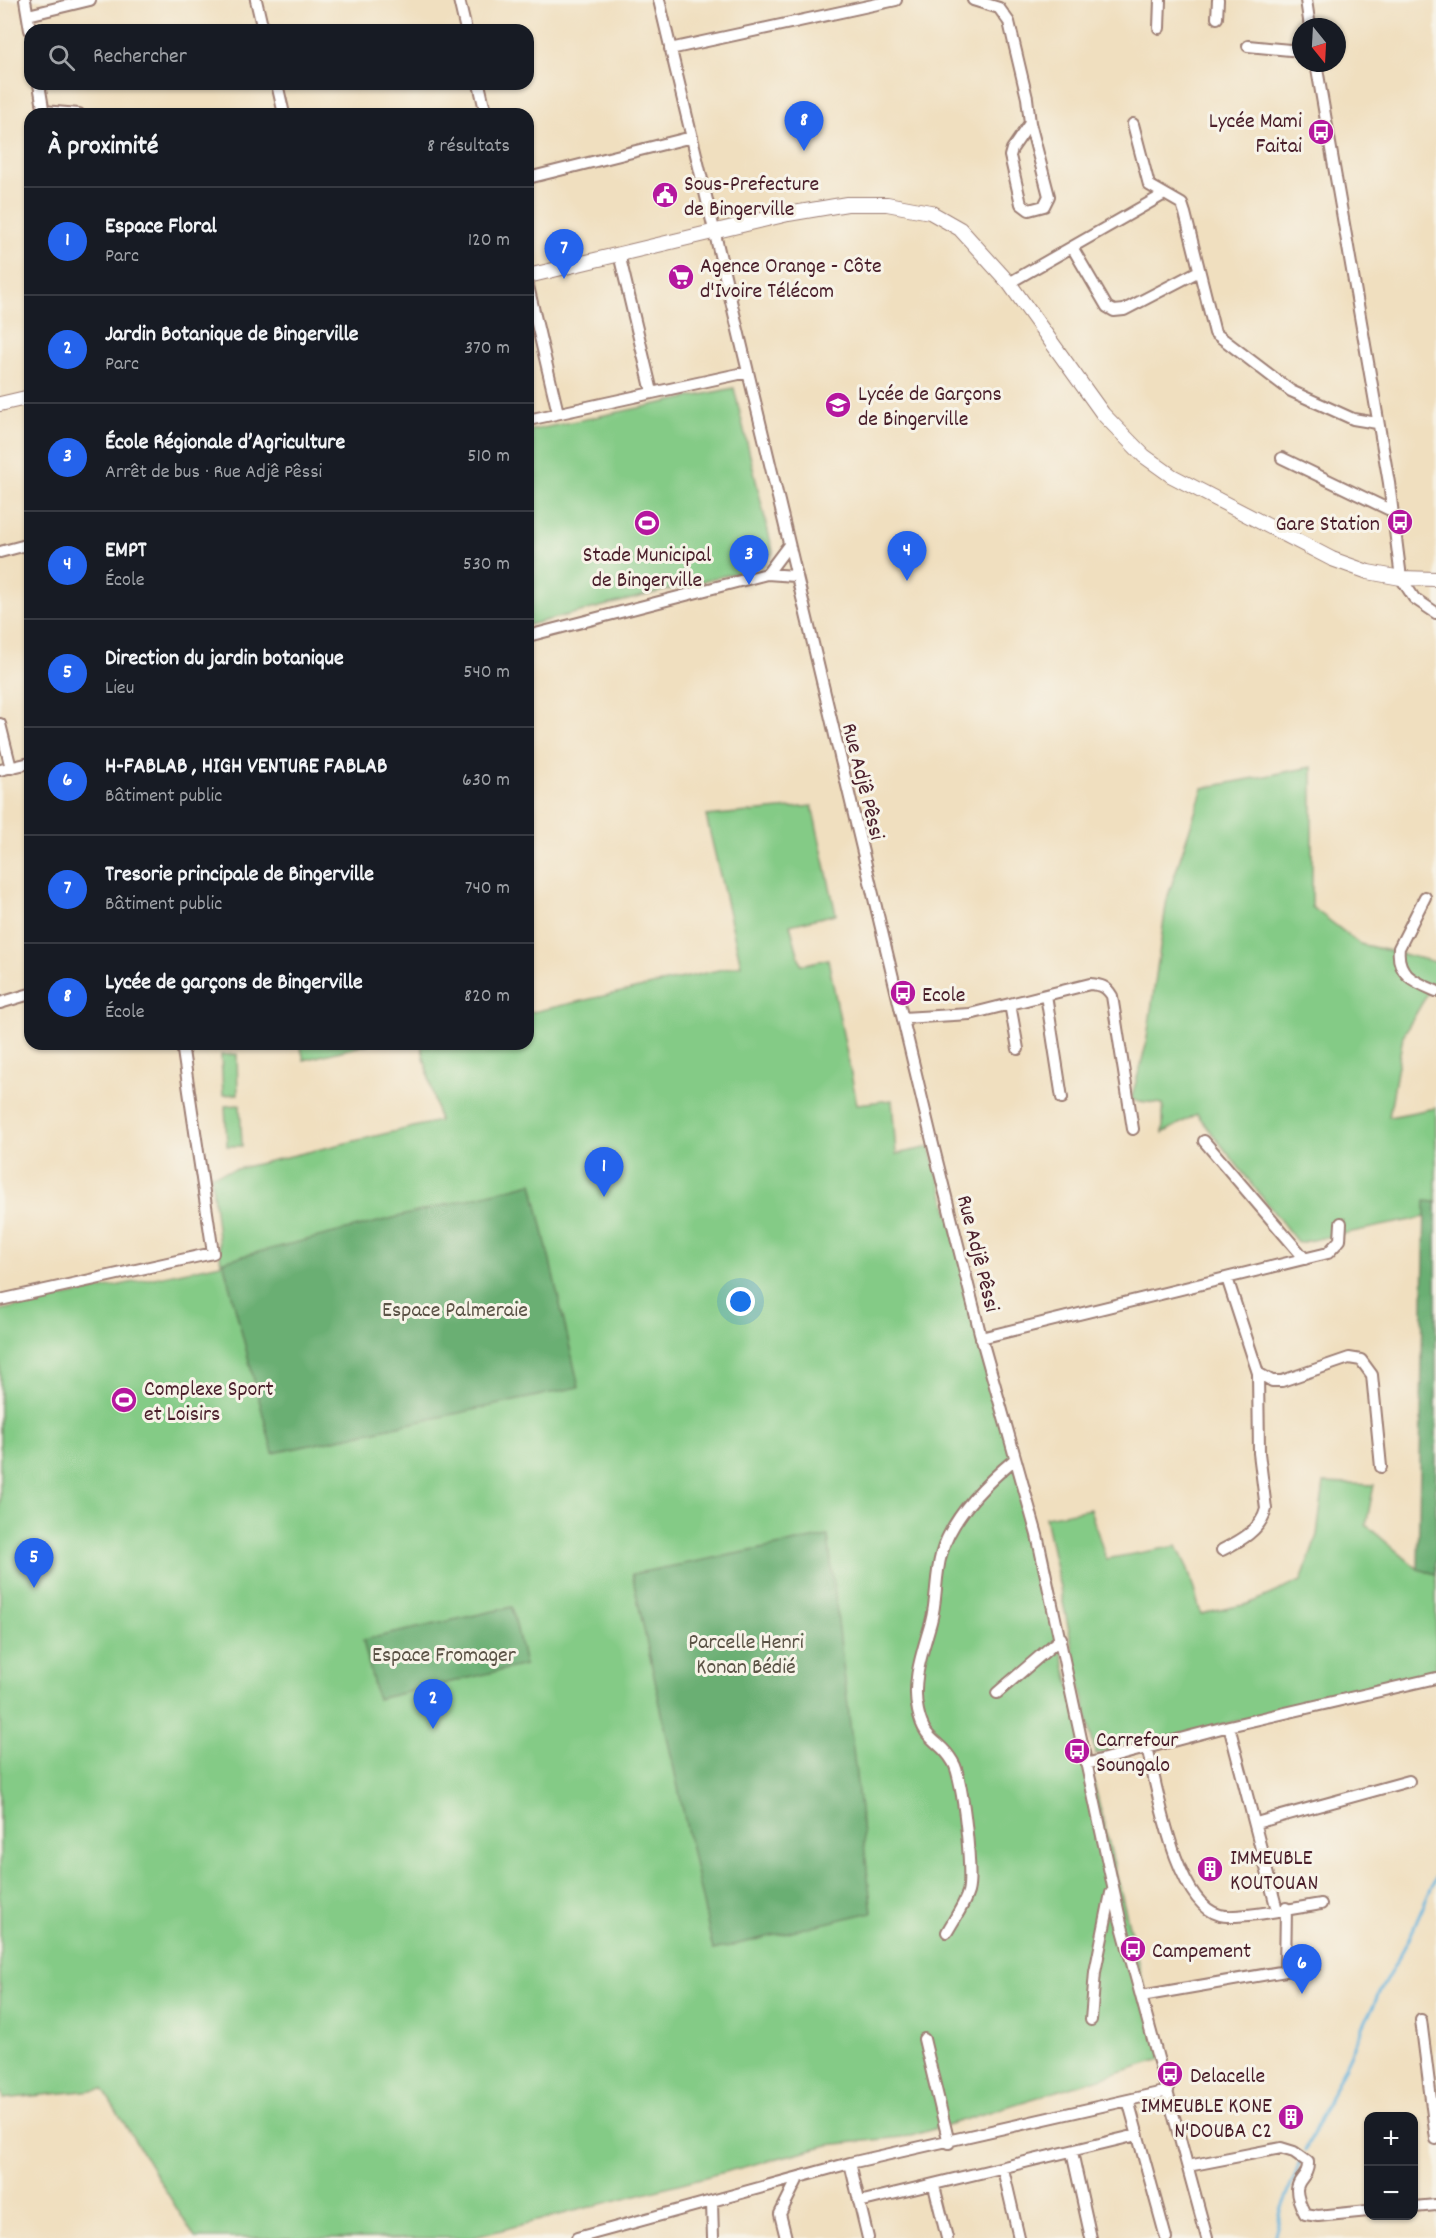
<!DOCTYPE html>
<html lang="fr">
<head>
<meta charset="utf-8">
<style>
	:root { --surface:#171b24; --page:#242831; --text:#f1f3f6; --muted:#9ea1a6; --line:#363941; --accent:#2563eb }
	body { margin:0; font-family:Dekko,sans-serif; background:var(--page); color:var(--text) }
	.controls { position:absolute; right:18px; bottom:18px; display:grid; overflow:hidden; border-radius:12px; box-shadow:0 2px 4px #0004 }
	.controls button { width:54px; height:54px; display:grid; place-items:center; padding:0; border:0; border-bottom:2px solid var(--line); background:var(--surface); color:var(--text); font:30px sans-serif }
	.compass { position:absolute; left:1292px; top:18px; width:54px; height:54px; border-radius:50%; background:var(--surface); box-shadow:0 2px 4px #0004; rotate:162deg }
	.you { position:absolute; left:741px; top:1302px; width:21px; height:21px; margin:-15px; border:4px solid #fff; border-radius:50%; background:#1a73e8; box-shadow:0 0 0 9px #1a73e833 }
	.badge { display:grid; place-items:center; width:39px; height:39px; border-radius:50%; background:var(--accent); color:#fff; font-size:20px; font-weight:700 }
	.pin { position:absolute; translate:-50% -50px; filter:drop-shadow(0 2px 3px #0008) }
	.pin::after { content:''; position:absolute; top:32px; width:21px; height:18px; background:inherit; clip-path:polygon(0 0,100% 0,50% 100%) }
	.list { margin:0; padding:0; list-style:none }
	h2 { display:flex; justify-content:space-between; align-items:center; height:78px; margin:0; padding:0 24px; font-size:26px }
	h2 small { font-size:20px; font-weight:400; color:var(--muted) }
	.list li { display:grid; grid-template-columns:39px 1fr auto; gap:18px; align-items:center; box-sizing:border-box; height:108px; padding:0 24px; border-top:2px solid var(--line) }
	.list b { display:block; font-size:22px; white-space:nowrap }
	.list p { margin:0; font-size:20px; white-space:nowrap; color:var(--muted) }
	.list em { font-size:20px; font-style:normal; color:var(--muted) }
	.icon { flex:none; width:33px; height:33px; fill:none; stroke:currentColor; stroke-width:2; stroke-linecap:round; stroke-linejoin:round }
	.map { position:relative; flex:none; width:1436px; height:2238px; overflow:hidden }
	.search { position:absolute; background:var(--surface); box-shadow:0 2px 4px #0004; left:24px; top:24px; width:510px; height:66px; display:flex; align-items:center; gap:15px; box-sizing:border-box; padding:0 21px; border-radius:18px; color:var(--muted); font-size:22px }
	.panel { position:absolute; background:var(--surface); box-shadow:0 2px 4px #0004; left:24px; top:108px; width:510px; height:942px; border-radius:18px }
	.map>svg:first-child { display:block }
</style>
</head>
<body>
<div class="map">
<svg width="1436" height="2238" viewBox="0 0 1436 2238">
	<rect width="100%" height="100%" fill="#f7f3e8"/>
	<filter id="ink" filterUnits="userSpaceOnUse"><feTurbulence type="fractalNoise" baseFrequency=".0167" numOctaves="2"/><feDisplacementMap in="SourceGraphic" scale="12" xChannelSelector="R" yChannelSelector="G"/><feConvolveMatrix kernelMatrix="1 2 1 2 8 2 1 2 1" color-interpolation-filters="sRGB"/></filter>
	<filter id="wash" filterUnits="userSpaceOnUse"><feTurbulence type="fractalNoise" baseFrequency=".008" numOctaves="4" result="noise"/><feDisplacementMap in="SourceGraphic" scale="24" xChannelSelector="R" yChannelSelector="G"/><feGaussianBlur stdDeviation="1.35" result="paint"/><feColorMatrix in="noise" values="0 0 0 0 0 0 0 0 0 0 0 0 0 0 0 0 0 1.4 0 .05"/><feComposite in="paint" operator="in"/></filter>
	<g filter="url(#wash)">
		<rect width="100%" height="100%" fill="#f0dfbf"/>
		<path fill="#84cb86" stroke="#677558" stroke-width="1.5" d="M734,388l39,164 -10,14 -235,59v-194z
			M1312,767v140l48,37 76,18v17l-33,57 -14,81 47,-9v107l-138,28 -101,-129 -34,19v-29l-32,-4 15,-55 21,-146 36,-111z
			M812,806l24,108 -46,11 11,40 27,-6 29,145 35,-4 4,54 34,-7 53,186 179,726 -251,77 -83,9 -357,93h-276l-92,-149 -100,10 -3,-11v-778l221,-46 -10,-89 228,-54 -18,-77h107v-31l213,-48 -35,-149z
			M300,1044h69l-65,16z
			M237,1054l1,40 -15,1 -2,-40z
			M240,1105l2,41h-15l-2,-40z
			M1324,1483l50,2 -8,40 52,44 18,5v101l-341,79 -50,-237 45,-8 16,50 71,-13 11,23 13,45 47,-10 53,-23 16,-46z"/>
		<path fill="#6baf73" stroke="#5a674f" stroke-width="1.5" d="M532,1183l47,204 -306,66 -50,-192z
			M1425,1201l11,1v372l-18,-5z
			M828,1536l44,376 -159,38 -81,-376z
			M512,1607l13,58 -148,34 -14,-59z"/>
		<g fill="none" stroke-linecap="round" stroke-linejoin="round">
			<path stroke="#62b2dc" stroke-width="3" d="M1305,2151l75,-160 29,-52 27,-62
				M1274,2238l8,-30 19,-48"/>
		</g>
	</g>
	<g filter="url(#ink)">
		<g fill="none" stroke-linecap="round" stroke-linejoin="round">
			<g stroke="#9d7f75" stroke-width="14">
				<path id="minor" d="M25,0l5,30
					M256,0l7,30
					M459,0l7,30
					M659,0l274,1145 47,188 57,202 83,384 87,319
					M973,0l26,8 10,14 18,76 3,25 19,73 -5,10 -15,4 -8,-6 -11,-48 2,-7 18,-26
					M1306,0l4,27
					M28,15l62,-15
					M1217,18l1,-18
					M1159,28l1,-28
					M1248,46l53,5
					M670,49l226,-49
					M1316,63l73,420 12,95 13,20 22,15
					M39,84l5,30
					M277,84l7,30
					M479,84l7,30
					M43,111l36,3
					M1133,124l16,61 33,19 3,9 30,120 76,58 62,28 24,4
					M528,178l164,-41
					M1072,247l35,60 7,4 10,-1 75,-39
					M619,254l33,138
					M1009,283l154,-88
					M528,286l30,127
					M528,420l220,-48
					M1282,458l110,53
					M0,552l30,-8
					M767,574l21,-28
					M528,636l239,-62 28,2
					M0,724l11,44
					M0,770l30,-7
					M1425,897l-26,51c-3,27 16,34 37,43
					M1046,995l16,103
					M0,1003l30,-9
					M1010,1004l8,45
					M903,1018l67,-4 120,-30c11,1 16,2 22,12l21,133
					M1204,1141l101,118
					M0,1300l213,-47 -31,-209
					M981,1338l347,-85 12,-13 1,-17
					M1258,1373l14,8h10l67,-23 12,2 11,15 9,92
					M1222,1550c18,-9 39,-20 44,-41l-7,-56 -1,-80 -31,-95
					M997,1693l64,-55
					M1229,1726l48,184
					M1147,1747c10,40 28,156 73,168 15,5 81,-8 101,-11
					M1086,1764l143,-38 207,-48
					M1256,1823l153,-42
					M947,1932c7,-13 17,-26 21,-40 5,-18 -5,-115 -15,-130 -13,-23 -28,-18 -35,-51 -7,-30 5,-60 13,-89 6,-22 4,-45 10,-67 10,-37 45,-72 74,-96
					M1285,1970l1,-62
					M1141,1996l174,-30
					M1091,2020l4,-48 16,-79
					M1421,2020l15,119
					M924,2039l25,104
					M1128,2100l38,138
					M1072,2152l19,86
					M850,2163l18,75
					M1188,2166l93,-18 13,4 14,10c1,22 -23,14 -3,52l13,2 50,-5
					M1003,2169l16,69
					M934,2186l13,52
					M712,2202l1,36
					M859,2202l278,-67
					M1414,2207l22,-2
					M577,2238l273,-75 318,-72
					M786,2238l-6,-24 17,-34"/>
			</g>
			<g stroke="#9d7f75" stroke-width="16">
				<path id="major" d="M528,276l260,-62 59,-10h40l43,8 30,17 49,54 94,131 41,42 28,20 160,83 36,13 33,6 35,1
					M0,404l30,-7"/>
			</g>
			<use href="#minor" stroke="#fff" stroke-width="10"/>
			<use href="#major" stroke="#fff" stroke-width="14"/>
		</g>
	</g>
	<defs>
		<g id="bus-disc" transform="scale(1.35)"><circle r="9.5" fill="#b5179e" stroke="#f7f3e8"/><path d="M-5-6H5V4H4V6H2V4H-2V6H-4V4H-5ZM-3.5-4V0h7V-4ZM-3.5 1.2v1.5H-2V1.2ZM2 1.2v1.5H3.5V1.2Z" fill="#fff"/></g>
		<g id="civic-disc" transform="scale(1.35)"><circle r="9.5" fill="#b5179e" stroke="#f7f3e8"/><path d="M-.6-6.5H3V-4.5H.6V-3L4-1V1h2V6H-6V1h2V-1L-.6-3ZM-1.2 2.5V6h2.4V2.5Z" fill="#fff"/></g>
		<g id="supermarket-disc" transform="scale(1.35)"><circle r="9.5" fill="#b5179e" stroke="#f7f3e8"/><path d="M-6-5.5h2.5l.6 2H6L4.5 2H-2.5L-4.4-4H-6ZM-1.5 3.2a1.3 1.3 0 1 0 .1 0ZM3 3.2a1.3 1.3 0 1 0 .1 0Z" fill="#fff"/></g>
		<g id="school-disc" transform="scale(1.35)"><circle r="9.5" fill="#b5179e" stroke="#f7f3e8"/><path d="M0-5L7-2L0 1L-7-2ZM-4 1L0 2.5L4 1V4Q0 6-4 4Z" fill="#fff"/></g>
		<g id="stadium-disc" transform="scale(1.35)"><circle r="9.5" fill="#b5179e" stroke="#f7f3e8"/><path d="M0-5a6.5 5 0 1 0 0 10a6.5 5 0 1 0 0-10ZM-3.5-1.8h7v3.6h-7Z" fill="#fff"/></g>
		<g id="building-disc" transform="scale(1.35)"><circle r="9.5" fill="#b5179e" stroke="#f7f3e8"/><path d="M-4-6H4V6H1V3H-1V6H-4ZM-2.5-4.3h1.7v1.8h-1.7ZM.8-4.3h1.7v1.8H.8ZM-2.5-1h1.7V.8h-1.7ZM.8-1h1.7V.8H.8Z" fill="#fff"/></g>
	</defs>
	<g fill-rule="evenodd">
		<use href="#bus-disc" x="1321" y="132"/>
		<use href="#civic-disc" x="665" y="195"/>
		<use href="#supermarket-disc" x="681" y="277"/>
		<use href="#school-disc" x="838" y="405"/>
		<use href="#bus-disc" x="1400" y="522"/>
		<use href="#stadium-disc" x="647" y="523"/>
		<use href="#bus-disc" x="903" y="993"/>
		<use href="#stadium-disc" x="124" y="1400"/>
		<use href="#bus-disc" x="1077" y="1751"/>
		<use href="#building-disc" x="1210" y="1869"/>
		<use href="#bus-disc" x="1133" y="1949"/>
		<use href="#bus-disc" x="1170" y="2074"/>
		<use href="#building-disc" x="1291" y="2117"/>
	</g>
	<g text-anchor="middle" stroke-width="6" stroke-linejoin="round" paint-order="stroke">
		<g font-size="22" fill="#4a1f2b" stroke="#f7f3e8" text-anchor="start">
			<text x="1302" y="127" text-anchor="end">Lycée Mami<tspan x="1302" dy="25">Faitai</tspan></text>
			<text x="684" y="190">Sous-Prefecture<tspan x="684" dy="25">de Bingerville</tspan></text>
			<text x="700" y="272">Agence Orange - Côte<tspan x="700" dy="25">d'Ivoire Télécom</tspan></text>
			<text x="858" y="400">Lycée de Garçons<tspan x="858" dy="25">de Bingerville</tspan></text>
			<text x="1380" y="530" text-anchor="end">Gare Station</text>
			<text x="647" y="561" text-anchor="middle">Stade Municipal<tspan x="647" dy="25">de Bingerville</tspan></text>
			<text x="922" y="1001">Ecole</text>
			<text x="144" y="1395">Complexe Sport<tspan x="144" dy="25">et Loisirs</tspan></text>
			<text x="1096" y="1746">Carrefour<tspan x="1096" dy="25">Soungalo</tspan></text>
			<text x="1230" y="1864">IMMEUBLE<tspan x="1230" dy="25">KOUTOUAN</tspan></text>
			<text x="1152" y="1957">Campement</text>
			<text x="1190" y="2082">Delacelle</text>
			<text x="1272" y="2112" text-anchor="end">IMMEUBLE KONE<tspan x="1272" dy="25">N'DOUBA C2</tspan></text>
		</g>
		<g font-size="22" fill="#4a1f2b" stroke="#f7f3e8">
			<text transform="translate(865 781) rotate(76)" y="8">Rue Adjê Pêssi</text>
			<text transform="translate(980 1253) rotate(76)" y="8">Rue Adjê Pêssi</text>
		</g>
		<g font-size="22" fill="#5b5346" stroke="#f7f3e8">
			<text x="455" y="1316">Espace Palmeraie</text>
			<text x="746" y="1648">Parcelle Henri<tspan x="746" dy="25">Konan Bédié</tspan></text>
			<text x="444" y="1661">Espace Fromager</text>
		</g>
	</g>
</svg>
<div class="controls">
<button>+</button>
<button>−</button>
</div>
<svg class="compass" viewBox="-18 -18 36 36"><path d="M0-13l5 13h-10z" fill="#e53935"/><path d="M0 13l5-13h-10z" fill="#9ea1a6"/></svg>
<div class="you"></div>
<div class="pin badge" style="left:604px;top:1197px">1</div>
<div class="pin badge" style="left:433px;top:1729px">2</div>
<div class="pin badge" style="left:749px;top:585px">3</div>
<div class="pin badge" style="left:907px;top:581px">4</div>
<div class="pin badge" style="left:34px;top:1588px">5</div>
<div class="pin badge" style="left:1302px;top:1994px">6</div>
<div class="pin badge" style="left:564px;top:279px">7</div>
<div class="pin badge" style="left:804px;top:151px">8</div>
<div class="search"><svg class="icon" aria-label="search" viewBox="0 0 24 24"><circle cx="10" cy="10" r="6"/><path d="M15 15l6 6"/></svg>Rechercher</div>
<section class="panel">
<h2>À proximité<small>8 résultats</small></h2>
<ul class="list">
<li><span class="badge">1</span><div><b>Espace Floral</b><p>Parc</p></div><em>120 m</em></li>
<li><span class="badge">2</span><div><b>Jardin Botanique de Bingerville</b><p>Parc</p></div><em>370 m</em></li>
<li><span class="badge">3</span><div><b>École Régionale d’Agriculture</b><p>Arrêt de bus · Rue Adjê Pêssi</p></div><em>510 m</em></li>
<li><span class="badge">4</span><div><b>EMPT</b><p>École</p></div><em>530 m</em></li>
<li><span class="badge">5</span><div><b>Direction du jardin botanique</b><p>Lieu</p></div><em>540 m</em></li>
<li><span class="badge">6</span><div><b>H-FABLAB , HIGH VENTURE FABLAB</b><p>Bâtiment public</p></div><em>630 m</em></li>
<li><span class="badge">7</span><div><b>Tresorie principale de Bingerville</b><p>Bâtiment public</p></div><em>740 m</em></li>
<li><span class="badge">8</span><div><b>Lycée de garçons de Bingerville</b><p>École</p></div><em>820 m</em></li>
</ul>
</section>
</div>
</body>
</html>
